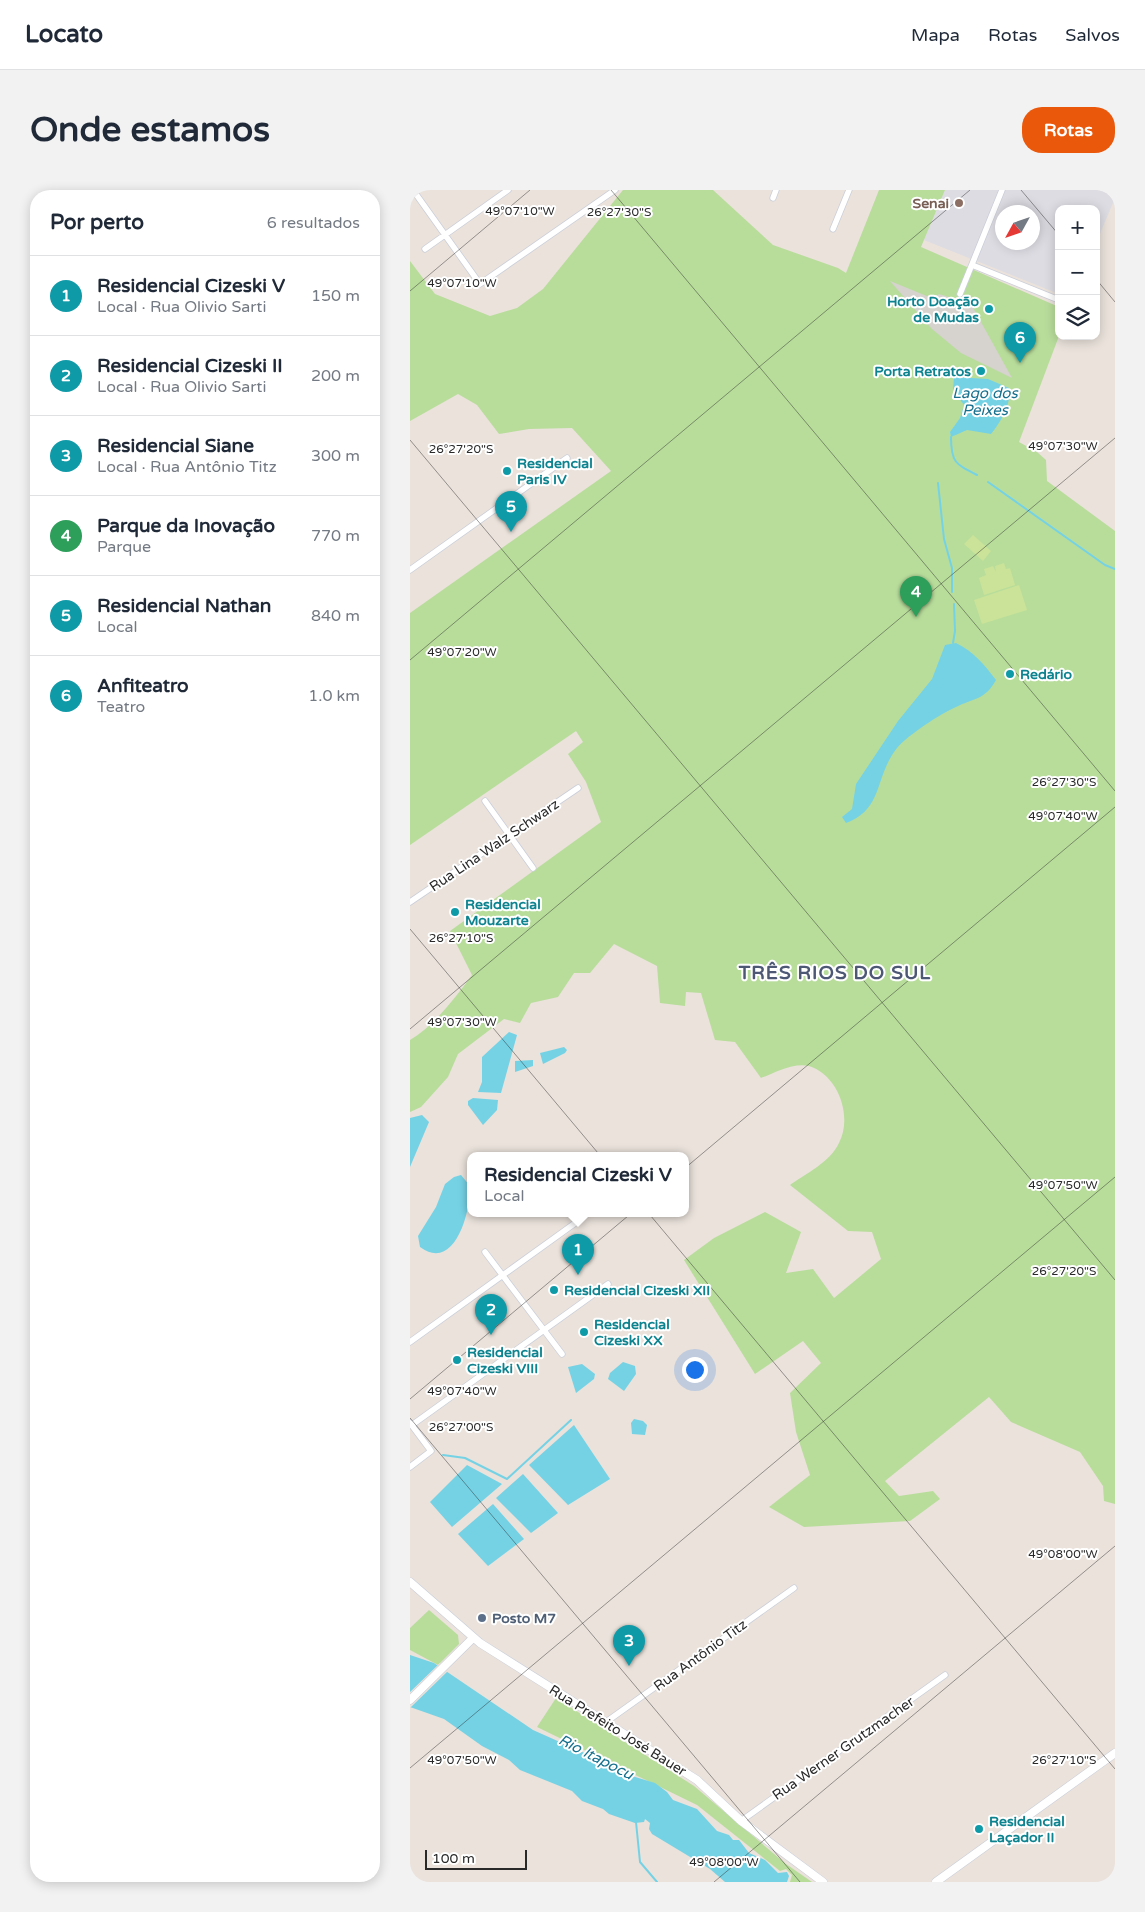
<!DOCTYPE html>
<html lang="pt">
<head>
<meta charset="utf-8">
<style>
	:root { --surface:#fff; --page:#f2f2f3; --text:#1f2937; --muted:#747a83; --line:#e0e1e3; --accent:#ea580c }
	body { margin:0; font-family:"Varela Round",sans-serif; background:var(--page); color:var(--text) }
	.controls { position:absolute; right:15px; top:15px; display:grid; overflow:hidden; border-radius:10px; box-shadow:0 2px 12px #0003 }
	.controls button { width:45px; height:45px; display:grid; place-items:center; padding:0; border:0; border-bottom:1px solid var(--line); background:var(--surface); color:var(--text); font:25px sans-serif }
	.compass { position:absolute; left:585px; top:15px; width:45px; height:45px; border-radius:50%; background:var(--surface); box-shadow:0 2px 12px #0003; rotate:230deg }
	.scale { position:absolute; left:15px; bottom:12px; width:102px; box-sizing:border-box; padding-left:5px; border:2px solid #292929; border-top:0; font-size:14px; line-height:18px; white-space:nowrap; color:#292929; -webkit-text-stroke:4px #fff; paint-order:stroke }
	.you { position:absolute; left:284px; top:1179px; width:18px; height:18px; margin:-12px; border:4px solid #fff; border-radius:50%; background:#1a73e8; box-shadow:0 0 0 8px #1a73e833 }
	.badge { display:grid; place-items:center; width:32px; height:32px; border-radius:50%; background:var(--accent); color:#fff; font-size:16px; font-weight:700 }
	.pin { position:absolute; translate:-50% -41px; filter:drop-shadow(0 1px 2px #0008) }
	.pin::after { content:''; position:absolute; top:26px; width:18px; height:15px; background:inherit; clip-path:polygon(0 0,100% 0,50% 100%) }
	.popup { position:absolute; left:57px; top:962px; width:222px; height:65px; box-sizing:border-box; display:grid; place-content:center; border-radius:10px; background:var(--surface); filter:drop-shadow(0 1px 4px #0005); font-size:16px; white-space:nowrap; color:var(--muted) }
	.popup b { font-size:19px; color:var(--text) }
	.popup::after { content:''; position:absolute; left:50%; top:100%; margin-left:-10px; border:10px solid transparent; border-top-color:var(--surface) }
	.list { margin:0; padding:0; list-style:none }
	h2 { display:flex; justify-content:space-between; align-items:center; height:65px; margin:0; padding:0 20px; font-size:21px }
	h2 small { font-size:16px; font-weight:400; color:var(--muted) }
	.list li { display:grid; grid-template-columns:32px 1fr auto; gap:15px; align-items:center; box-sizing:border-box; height:80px; padding:0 20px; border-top:1px solid var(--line) }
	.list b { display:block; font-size:19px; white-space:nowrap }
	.list p { margin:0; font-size:16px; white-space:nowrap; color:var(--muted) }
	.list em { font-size:16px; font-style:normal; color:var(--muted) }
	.icon { flex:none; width:28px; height:28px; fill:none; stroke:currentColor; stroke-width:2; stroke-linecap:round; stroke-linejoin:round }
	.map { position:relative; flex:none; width:705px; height:1692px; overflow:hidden; border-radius:20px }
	header { display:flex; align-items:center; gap:30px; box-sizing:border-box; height:70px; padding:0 25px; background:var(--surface); border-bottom:1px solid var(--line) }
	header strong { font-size:24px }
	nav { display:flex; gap:28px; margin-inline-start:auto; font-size:18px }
	.intro { display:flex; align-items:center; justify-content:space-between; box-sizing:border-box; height:120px; padding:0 30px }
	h1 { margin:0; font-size:35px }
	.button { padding:12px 22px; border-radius:20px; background:var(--accent); color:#fff; font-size:18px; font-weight:700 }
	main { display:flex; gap:30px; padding:0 30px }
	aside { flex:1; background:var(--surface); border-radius:20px; box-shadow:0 2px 12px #0003 }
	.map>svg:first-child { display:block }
</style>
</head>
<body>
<header>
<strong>Locato</strong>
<nav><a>Mapa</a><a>Rotas</a><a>Salvos</a></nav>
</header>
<div class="intro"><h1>Onde estamos</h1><a class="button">Rotas</a></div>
<main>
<aside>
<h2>Por perto<small>6 resultados</small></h2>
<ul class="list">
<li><span class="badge" style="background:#0f9aa8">1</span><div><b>Residencial Cizeski V</b><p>Local · Rua Olivio Sarti</p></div><em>150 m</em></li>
<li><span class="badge" style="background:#0f9aa8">2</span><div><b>Residencial Cizeski II</b><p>Local · Rua Olivio Sarti</p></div><em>200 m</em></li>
<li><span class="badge" style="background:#0f9aa8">3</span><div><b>Residencial Siane</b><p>Local · Rua Antônio Titz</p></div><em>300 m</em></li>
<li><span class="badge" style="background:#2e9e5b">4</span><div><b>Parque da Inovação</b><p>Parque</p></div><em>770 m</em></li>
<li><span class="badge" style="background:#0f9aa8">5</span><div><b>Residencial Nathan</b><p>Local</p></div><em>840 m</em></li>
<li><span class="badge" style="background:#0f9aa8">6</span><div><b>Anfiteatro</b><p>Teatro</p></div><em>1.0 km</em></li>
</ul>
</aside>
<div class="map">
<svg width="705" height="1692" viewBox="0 0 705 1692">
	<rect width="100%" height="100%" fill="#eae2db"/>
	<path fill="#dddce3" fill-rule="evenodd" d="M535,0h170v8l-19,45v-34h-37v85l-135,-54zM592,22h30v30h-30z"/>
	<path fill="#b8dd9b" d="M213,0h90l60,55 65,23 8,5 33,-83h66l-24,57 138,60v29l-40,106 18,10 9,8 1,21 68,50v973l-11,-3 -1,-15 -23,-34 -69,-30 -22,-25 -104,84 14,15 34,-5 7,8 -30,22 -106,6 -35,-20 41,-32 -14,-43 -6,-39 31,-30 -18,-22 -48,33 -71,-114 30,-22 51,-26 36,20 -15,41 27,-4 21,29 47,-39 -9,-27 -24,-1 -58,-46c17,-12 40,-23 49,-42 14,-27 -1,-68 -30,-77 -15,-4 -35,7 -48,12l-26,-36 -20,-2 -14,-47 -15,-1 -1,14 -25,-3 -3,-37 -43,-22 -24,29h-16l-16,24 -27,6 -11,20 -16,-4 -46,35 -10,23 -27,30 -11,5v-72c25,-15 45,-42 62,-65l-22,-44 151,-109 -15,-40 -18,-28 15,-12 -7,-11 -166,114v-232l201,-142 -39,-43 -43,1 -30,5 -22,-29 -19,-11 -48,27v-160l25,33 55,22 27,-8 26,-19z
		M19,1420l29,25 1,9 -21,21 -28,-15v-22z
		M146,1508l138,88 92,78 26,18h-22l2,-7 -6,-6 -6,2 -83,-66 -160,-78z"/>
	<path fill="#cae398" d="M563,345l18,16 -8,10 -19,-17z
		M594,373l2,6 4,-1 5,17 -31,10 -5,-17 7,-3 -2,-6 9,-3 3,6 -1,-6z
		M609,395l8,25 -45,14 -8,-24z"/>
	<path fill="#d6d2ce" d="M480,91l44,18 5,-5 32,10 41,74 -51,-25 -29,-24z"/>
	<path fill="#75d2e5" d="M544,187l34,2 21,9c3,15 -8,34 -18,46l-24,-4 -16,7 -1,-5 10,-14 4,-13 -11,-15z
		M546,453c18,9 28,21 40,37 -11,20 -22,18 -40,27 -16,7 -48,28 -59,41 -23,29 -13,61 -51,75l-4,-6 10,-8 4,-25 42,-63 34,-42 13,-34z
		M99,842l8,3 -16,58 -23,-1 4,-10v-25z
		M154,857l3,3 -2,3 -22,11 -3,-11z
		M123,870v6l-18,6v-11z
		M63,908l25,2 -1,10 -14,15 -15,-20v-4z
		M12,925l7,7 -19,45v-49z
		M51,985l9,11c1,24 -15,87 -50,61l-2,-11 18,-29 9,-23 9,-7z
		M213,1172l12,4 1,8 -12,17 -16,-12 2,-6z
		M172,1174l13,10 -1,5 -18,14 -8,-26z
		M224,1229l9,2 4,4 -2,10 -13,-1 -1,-11z
		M164,1235l36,54 -42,26 -39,-40z
		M57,1275l35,19 -50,43 -22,-25z
		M113,1284l35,39 -27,20 -35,-35z
		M83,1314l31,35 -36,27 -30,-32z
		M0,1465l24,8 99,67 56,25 21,7 12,11 33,10 12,9 6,8 24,9 20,22 12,4 4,5h6l10,13 16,7 13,13 9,-1 2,4 -2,6h-62l-15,-13 -58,-35 -3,-5 1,-6 -5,-4 -1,3 -9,1 -26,-9 -6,-5 -21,-8 -10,-10 -52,-21 -11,-10 -27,-14 -38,-27 -34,-12z"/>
	<path fill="#eae2db" d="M30,1473l9,7 -39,38v-16z"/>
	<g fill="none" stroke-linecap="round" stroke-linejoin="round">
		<path stroke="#75d2e5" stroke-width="2" d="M541,247c0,25 4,27 26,38
			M578,292l117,83 10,4
			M528,293l6,56 8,29v24
			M543,453l2,-12 -1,-27
			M33,1265l22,3 42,21 64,-59
			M226,1632l4,40 17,20"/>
		<g stroke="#caced9" stroke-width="7">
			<path id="street" d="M3,0l67,94 135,-94
				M363,8l3,-8
				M423,39l16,-39
				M15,59l83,-59
				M562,75l87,35
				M550,104l42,-104
				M0,380l157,-112
				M75,611l48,67
				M0,712l168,-114
				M75,1062l77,102
				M0,1152l168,-121
				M0,1233l21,28 -21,16
				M2,1235l196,-141
				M196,1532l188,-134
				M331,1631l204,-146"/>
		</g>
		<g stroke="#caced9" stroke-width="9">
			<path id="secondary" d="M0,1392l70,61 217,137 44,41 82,61
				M0,1510l63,-62
				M526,1692l179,-129"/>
		</g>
		<use href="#street" stroke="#fff" stroke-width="5.5"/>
		<use href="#secondary" stroke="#fff" stroke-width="8"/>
	</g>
	<path fill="none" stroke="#292929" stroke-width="1" stroke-opacity="0.45" d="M201,0l504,601M611,0l38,45M686,89l19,23M0,101l120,-101M0,250l705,840M0,470l560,-470M0,739l705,840M0,839l705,-591M0,1209l705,-592M0,1228l390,464M0,1578l705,-591M304,1692l401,-336"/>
	<circle fill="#8d6e63" stroke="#fff" stroke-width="2" cx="549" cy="13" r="5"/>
	<g fill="#0f9aa8" stroke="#fff" stroke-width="2">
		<circle cx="579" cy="119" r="5"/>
		<circle cx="571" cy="181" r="5"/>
		<circle cx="97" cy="281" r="5"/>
		<circle cx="600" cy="484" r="5"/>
		<circle cx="45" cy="722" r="5"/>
		<circle cx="144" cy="1100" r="5"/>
		<circle cx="174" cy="1142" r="5"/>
		<circle cx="47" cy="1170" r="5"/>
		<circle cx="569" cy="1639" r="5"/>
	</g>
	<circle fill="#5c6f8a" stroke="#fff" stroke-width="2" cx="72" cy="1428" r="5"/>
	<g text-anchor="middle" stroke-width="4" stroke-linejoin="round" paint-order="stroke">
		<g font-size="14" font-weight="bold" fill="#785e54" stroke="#fff" text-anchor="end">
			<text x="539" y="18">Senai</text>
		</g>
		<g font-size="14" font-weight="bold" fill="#0d838f" stroke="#fff" text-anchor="start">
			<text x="569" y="116" text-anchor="end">Horto Doação<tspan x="569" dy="16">de Mudas</tspan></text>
			<text x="561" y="186" text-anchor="end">Porta Retratos</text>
			<text x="107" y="278">Residencial<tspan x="107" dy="16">Paris IV</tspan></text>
			<text x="610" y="489">Redário</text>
			<text x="55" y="719">Residencial<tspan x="55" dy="16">Mouzarte</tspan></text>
			<text x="154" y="1105">Residencial Cizeski XII</text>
			<text x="184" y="1139">Residencial<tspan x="184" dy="16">Cizeski XX</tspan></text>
			<text x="57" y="1167">Residencial<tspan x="57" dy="16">Cizeski VIII</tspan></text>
			<text x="579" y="1636">Residencial<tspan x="579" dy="16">Laçador II</tspan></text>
		</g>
		<g font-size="14" fill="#292929" stroke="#fff">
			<text transform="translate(84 655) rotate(-34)" y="5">Rua Lina Walz Schwarz</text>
			<text transform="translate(290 1465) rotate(-36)" y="5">Rua Antônio Titz</text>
			<text transform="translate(208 1540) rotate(32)" y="5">Rua Prefeito José Bauer</text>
			<text transform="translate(433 1558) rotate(-35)" y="5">Rua Werner Grutzmacher</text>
		</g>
		<g font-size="14" font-weight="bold" fill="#4e5e75" stroke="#fff" text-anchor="start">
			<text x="82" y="1433">Posto M7</text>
		</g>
		<g font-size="15" font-style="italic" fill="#17708e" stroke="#fff">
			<text x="575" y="208">Lago dos<tspan x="575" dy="17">Peixes</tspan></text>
			<text transform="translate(186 1567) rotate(27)" y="5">Rio Itapocu</text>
		</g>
		<g font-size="19" font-weight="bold" letter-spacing="1" fill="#4d5875" stroke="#fff">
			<text x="425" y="789">TRÊS RIOS DO SUL</text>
		</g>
	</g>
	<g font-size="12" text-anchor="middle" fill="#292929" stroke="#fff" stroke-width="4" stroke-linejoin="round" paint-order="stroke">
		<text x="110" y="25">49°07'10"W</text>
		<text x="209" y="26">26°27'30"S</text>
		<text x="52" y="97">49°07'10"W</text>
		<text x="653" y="260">49°07'30"W</text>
		<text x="51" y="263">26°27'20"S</text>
		<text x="52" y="466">49°07'20"W</text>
		<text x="654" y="596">26°27'30"S</text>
		<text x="653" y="630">49°07'40"W</text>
		<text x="51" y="752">26°27'10"S</text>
		<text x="52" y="836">49°07'30"W</text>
		<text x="653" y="999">49°07'50"W</text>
		<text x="654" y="1085">26°27'20"S</text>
		<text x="52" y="1205">49°07'40"W</text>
		<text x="51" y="1241">26°27'00"S</text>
		<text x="653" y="1368">49°08'00"W</text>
		<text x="654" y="1574">26°27'10"S</text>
		<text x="52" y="1574">49°07'50"W</text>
		<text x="314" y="1676">49°08'00"W</text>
	</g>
</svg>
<div class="controls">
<button>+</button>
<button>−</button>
<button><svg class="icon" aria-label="layers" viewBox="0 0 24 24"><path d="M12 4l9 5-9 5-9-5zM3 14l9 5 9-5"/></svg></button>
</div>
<svg class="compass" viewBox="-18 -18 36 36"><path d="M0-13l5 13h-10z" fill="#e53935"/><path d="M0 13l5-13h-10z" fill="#747a83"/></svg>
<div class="scale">100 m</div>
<div class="you"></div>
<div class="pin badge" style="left:168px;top:1085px;background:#0f9aa8">1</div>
<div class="popup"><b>Residencial Cizeski V</b>Local</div>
<div class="pin badge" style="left:81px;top:1145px;background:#0f9aa8">2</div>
<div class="pin badge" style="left:219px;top:1476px;background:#0f9aa8">3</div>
<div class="pin badge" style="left:506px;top:427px;background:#2e9e5b">4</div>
<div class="pin badge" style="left:101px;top:342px;background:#0f9aa8">5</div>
<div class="pin badge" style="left:610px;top:173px;background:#0f9aa8">6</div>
</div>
</main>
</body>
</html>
